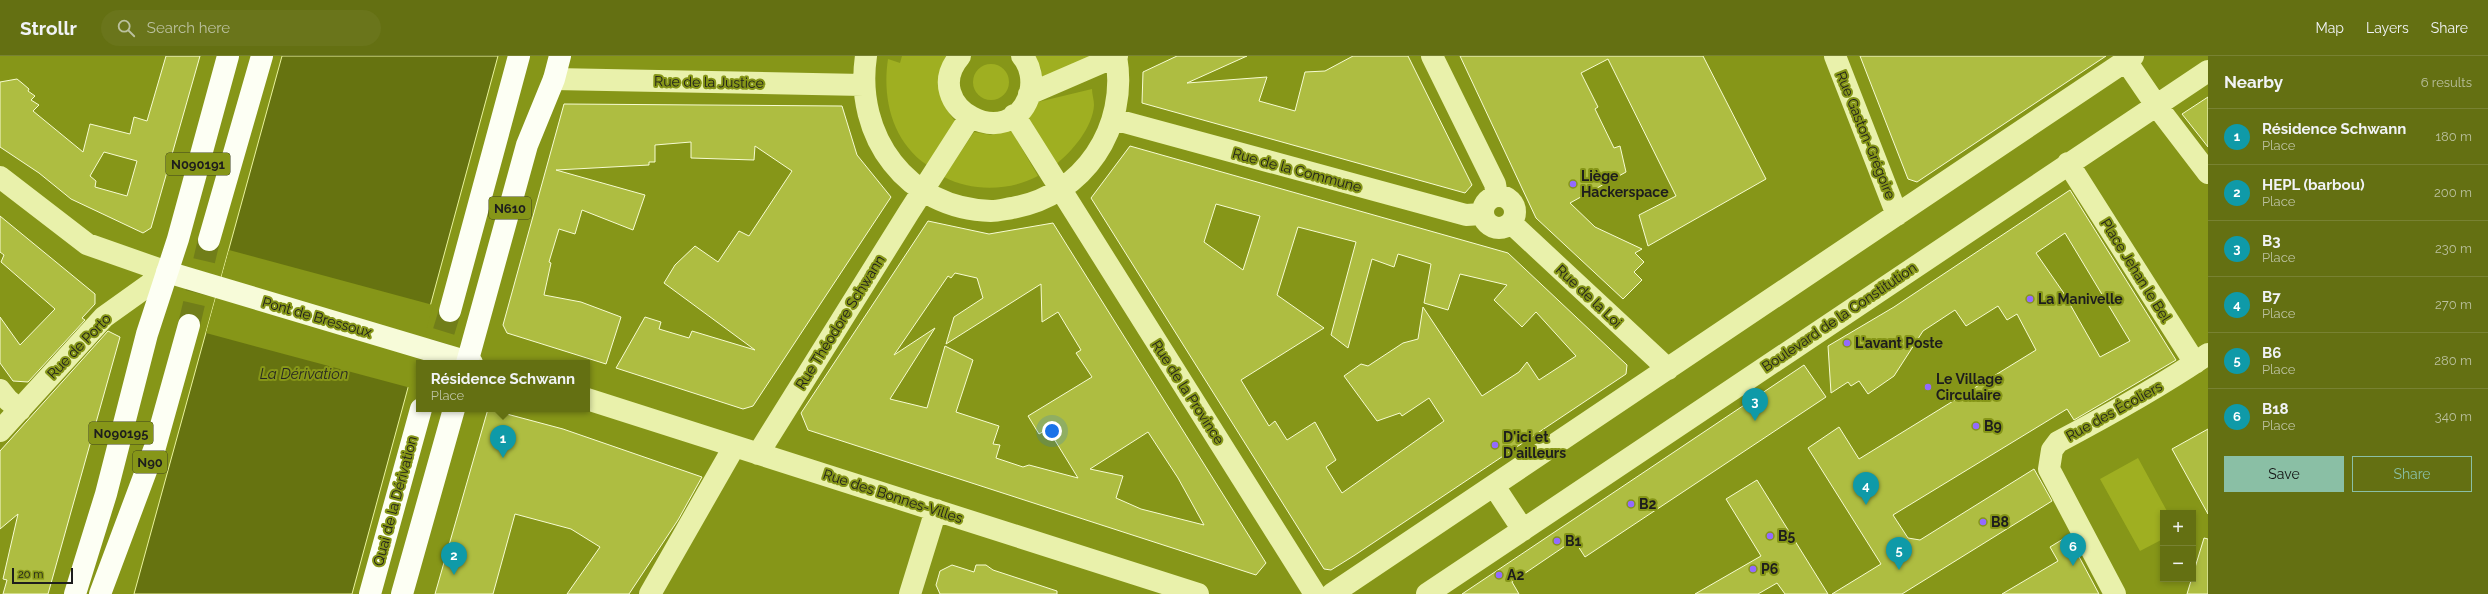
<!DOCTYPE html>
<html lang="en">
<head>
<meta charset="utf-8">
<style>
	:root { --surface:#647012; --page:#6a751b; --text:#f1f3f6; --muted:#bbc19f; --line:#788232; --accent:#8abfa5 }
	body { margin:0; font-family:Raleway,sans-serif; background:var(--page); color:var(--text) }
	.controls { position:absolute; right:12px; bottom:12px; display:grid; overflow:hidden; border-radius:0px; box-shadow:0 2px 6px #0003 }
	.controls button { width:36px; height:36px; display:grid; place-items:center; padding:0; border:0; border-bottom:1px solid var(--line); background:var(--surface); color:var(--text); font:20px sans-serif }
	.scale { position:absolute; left:12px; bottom:10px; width:61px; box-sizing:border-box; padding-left:4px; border:2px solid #1d1d1d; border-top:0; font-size:11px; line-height:14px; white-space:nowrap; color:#1d1d1d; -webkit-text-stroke:3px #869618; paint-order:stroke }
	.you { position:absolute; left:1052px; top:375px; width:14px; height:14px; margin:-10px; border:3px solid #fff; border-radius:50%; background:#1a73e8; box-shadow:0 0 0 6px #1a73e833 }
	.badge { display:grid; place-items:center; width:26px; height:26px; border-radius:50%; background:var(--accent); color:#fff; font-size:13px; font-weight:700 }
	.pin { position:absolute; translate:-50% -33px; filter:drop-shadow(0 1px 2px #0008) }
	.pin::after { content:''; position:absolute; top:21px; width:14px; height:12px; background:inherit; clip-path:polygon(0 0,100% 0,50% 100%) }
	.popup { position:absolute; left:416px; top:304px; width:174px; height:52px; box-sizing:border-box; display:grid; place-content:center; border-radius:0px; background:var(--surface); filter:drop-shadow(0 1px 3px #0005); font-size:13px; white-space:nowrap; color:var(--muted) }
	.popup b { font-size:15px; color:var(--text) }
	.popup::after { content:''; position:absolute; left:50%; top:100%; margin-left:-8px; border:8px solid transparent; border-top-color:var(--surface) }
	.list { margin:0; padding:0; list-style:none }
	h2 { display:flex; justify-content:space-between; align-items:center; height:52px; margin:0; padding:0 16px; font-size:17px }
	h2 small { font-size:13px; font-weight:400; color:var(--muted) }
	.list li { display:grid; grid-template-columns:26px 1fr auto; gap:12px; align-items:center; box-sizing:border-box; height:56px; padding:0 16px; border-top:1px solid var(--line) }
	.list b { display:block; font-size:15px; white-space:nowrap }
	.list p { margin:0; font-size:13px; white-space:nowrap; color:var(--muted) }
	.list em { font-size:13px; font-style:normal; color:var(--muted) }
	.actions { display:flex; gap:8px; padding:12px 16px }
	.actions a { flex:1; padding:9px 0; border:1px solid var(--accent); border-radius:0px; text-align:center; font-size:14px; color:var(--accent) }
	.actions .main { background:var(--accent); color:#111 }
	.icon { flex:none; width:22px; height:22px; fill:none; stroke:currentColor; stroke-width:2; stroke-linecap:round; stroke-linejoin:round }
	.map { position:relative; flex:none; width:2208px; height:538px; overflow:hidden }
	header { display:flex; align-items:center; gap:24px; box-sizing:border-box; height:56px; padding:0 20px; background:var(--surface); border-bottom:1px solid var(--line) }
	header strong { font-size:19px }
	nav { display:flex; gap:22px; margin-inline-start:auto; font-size:14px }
	.search { width:280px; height:36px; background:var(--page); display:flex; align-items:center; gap:10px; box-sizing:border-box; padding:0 14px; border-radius:22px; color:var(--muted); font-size:15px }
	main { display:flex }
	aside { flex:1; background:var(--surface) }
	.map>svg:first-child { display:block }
</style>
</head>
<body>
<header>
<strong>Strollr</strong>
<div class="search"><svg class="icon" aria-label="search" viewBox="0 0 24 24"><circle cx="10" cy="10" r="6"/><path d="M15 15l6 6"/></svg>Search here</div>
<nav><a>Map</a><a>Layers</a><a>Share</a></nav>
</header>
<main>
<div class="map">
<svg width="2208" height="538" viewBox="0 0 2208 538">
	<rect width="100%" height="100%" fill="#869618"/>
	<path fill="#9faf21" d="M902,0h44c-11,27 -9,42 9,65l-28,44c-35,-24 -45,-67 -39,-106l12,4z
		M1035,0h56l-49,22 -1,-9z
		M973 26a18 18 0 1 1 36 0a18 18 0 1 1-36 0Z
		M1092,33c0,5 2,11 2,16 -1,22 -22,47 -39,60l-28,-47 11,-16z
		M1011,74l27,46c-28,15 -66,16 -94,1l30,-45 17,3z
		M2138,402l30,55h-5v26l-23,12 -40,-72z"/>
	<path fill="#667310" stroke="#eaf39d" d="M282,0h216l-146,538h-218z"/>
	<path fill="#869618" d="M229,194l204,55 -22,83 -205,-55z"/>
	<path fill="#aebd41" stroke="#f7fcd2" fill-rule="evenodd" d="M166,0h34l-49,172 -8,5 -72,-34 -32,-26 -39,-26v-65l17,-3 5,4 7,6 -1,2 7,5 -4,4 8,5 -6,6 50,41 7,-28 40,10 4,-17 13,4zM104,96l33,9 -10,35 -32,-9 1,-6 -6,-5z
		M1177,0h70l-60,27 80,-6 -8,24 36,10 10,-39 20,-1 28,-15h55l64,129 -7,8 -323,-90 1,-31z
		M1460,0h243l63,123 -118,67 -9,-31 37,-19 -68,-137 -27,14 17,34 -3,2 19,39 6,-2 6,26 -56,31 25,24 47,22 -7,4 9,9 -10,10 8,8 -19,19 -87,-81z
		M1860,0h246l-189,126 -9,-3z
		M2208,41v50l-26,-33z
		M564,48l278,2 15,49 34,42 -138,209 -10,3 -127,-41 29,-51 16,5 -2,7 30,9 3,-7 63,19 -91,-67 11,-18 20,-19 23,16 21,-31 10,5 43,-65 -37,-25 -1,14 -63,-2v-16l-36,3v17h-6v3l-93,5 89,25 -12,35 -51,-20 -7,24 -16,-5 -10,33 2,1 -7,32 37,7 40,15 -15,47 -99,-31 -4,-8z
		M1130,90l378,107 119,112 -1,9 -271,181 -24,15 -7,-1 -233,-371zM1216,148l44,12 -17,54 -39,-28zM1298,171l58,15 -25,93 17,13 24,-89 22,8 4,-13 33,10 -7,39 24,7 12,-36 47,11 -13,15 28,27 14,-15 40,44 -37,24 -12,-18 -8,10 -37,24 -59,-89 -5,32 -15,4 -35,23 -7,-2 -17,12 33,45 23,-8 2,3 27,-18 15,23 -102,72 -16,-26 10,-7 -21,-38 -28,18 -12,-19 -6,5 -28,-46 83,-52 -47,-33z
		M2070,134l106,170 -102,60 -7,-11 -174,106 15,23 12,2 114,-71 18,32 -150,93h-70l49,-30 -73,-116 31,-21 20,32 177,-109 -19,-36 -10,6 -9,-14 -32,20 -11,-16 -32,21 -29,45 -26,18 -9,-13 -8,5 -3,-4 -17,11 -3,-47 66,-39zM2065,177l65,108 -30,16 -37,-65 -27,-39z
		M0,160l95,78v10l-13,14 3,2 -57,62 -15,-1 -13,-18v-46l20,28 35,-36 -54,-47 3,-7 -4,-3z
		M928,165l61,13 64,-11 213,340 -10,12 -448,-145 -7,-17zM955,217l22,5 6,20 -29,19 -8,27 95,-60 1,38 16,-10 9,15 14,23 -5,3 16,24 -64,39 11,18 9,-5 30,49 -49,-13 -6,2 -27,-9 4,-13 -7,-1 6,-18 -43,-14 17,-52 -28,-14 -18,62 -37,-9 45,-71 -41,27 54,-79 3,2zM1148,376l30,46 26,47 -63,-16 -25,-11 7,-22 -33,-7z
		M108,275l12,6 -72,257h-45l4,-14 -4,-1 15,-65 -18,15v-78z
		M1804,309l22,32 -241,160 -11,-17 -62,42 7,12h-57z
		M488,353l75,20 139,48 -24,43 -49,74h-62l33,-47 -29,-18 -56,-15 -22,80h-58z
		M2208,373v85l-36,-65z
		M1757,424l71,114h-43l-8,-11 -19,11h-63l66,-38 -35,-57z
		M2068,480l31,58h-97l56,-33 -8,-14z
		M2204,482l4,1v55h-21z
		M952,509l22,7 2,-7h10l7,5 64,21v3h-117l-4,-9 4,-14z"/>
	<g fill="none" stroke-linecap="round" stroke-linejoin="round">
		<path stroke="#717e19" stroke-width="22" stroke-dasharray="22 11" stroke-linecap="butt" d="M189,269l20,-85
			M434,307l16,-52"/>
		<path stroke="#e9f1ab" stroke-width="22" d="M866,0c-12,80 41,153 125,155 7,0 14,-2 21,-3 72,-12 117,-81 104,-152
			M960,0c-43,50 51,101 70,37 3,-12 1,-27 -8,-37
			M1432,0l63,128 2,12
			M1835,0l62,159
			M2126,5l30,44 52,68
			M554,23l309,6
			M1029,38l88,-38
			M1014,59l301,479
			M1113,63l353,96 16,-1
			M2068,107l127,200
			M0,121l87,67 80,28
			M1483 156a16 16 0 1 1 32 0a16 16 0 1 1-32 0Z
			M1511,167l157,146
			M0,334l8,10 12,10
			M587,343l611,195
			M0,375l104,-114 63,-45
			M758,398l151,-242 61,-95
			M1494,430l29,44
			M650,538l84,-147
			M910,538l26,-84
			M1332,538l801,-538
			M1427,538l781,-523
			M2115,538l-66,-125 3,-19 6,-8c51,-27 102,-55 150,-88"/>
		<path stroke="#f7fbd9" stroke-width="22" d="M167,216l305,91"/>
		<path stroke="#fdfff4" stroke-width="22" d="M209,184l53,-184
			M450,255l69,-255
			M467,307l60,-218 27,-66 6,-23
			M75,538l31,-100 41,-160 31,-95 50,-183
			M100,538l55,-147 34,-122
			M370,538l51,-185
			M402,538l52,-185"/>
	</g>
	<g fill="#936aff" stroke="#869618" stroke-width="1.5">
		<circle cx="1573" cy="128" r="4"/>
		<circle cx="2030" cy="243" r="4"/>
		<circle cx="1847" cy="287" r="4"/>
		<circle cx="1928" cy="331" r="4"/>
		<circle cx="1976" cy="370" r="4"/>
		<circle cx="1495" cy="389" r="4"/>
		<circle cx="1631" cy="448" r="4"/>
		<circle cx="1983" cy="466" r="4"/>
		<circle cx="1770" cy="480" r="4"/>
		<circle cx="1557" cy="485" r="4"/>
		<circle cx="1753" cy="513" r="4"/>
		<circle cx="1499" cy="519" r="4"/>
	</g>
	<g text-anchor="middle" stroke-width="4" stroke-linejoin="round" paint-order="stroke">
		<g fill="#869618" stroke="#3c411c" stroke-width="1">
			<rect x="166" y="97" width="64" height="22" rx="3"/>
			<rect x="489" y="141" width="42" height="22" rx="3"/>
			<rect x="89" y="366" width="64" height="22" rx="3"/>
			<rect x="133" y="395" width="34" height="22" rx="3"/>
		</g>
		<g font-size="13" font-weight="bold" fill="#1d1d1d">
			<text x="198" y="113">N090191</text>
			<text x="510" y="157">N610</text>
			<text x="121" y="382">N090195</text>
			<text x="150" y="411">N90</text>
		</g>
		<g font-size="14" fill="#1d1d1d" stroke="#869618">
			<text transform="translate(709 26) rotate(1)" y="5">Rue de la Justice</text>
			<text transform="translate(1866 79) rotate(68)" y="5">Rue Gaston-Grégoire</text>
			<text transform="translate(1297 114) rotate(15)" y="5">Rue de la Commune</text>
			<text transform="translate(2136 214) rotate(58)" y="5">Place Jehan le Bel</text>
			<text transform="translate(1589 240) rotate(43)" y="5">Rue de la Loi</text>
			<text transform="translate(317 261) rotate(16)" y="5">Pont de Bressoux</text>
			<text transform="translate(1839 261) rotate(-34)" y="5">Boulevard de la Constitution</text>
			<text transform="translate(840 266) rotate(-58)" y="5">Rue Théodore Schwann</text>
			<text transform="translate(79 290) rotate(-46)" y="5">Rue de Porto</text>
			<text transform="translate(1188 336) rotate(57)" y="5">Rue de la Province</text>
			<text transform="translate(2114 355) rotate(-29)" y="5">Rue des Écoliers</text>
			<text transform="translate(893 440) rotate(18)" y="5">Rue des Bonnes-Villes</text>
			<text transform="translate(395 445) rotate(-75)" y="5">Quai de la Dérivation</text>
		</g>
		<g font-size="14" font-weight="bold" fill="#1d1d1d" stroke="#869618" text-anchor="start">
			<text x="1581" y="125">Liège<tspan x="1581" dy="16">Hackerspace</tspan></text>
			<text x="2038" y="248">La Manivelle</text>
			<text x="1855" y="292">L'avant Poste</text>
			<text x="1936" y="328">Le Village<tspan x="1936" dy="16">Circulaire</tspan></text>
			<text x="1984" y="375">B9</text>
			<text x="1503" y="386">D'ici et<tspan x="1503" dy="16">D'ailleurs</tspan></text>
			<text x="1639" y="453">B2</text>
			<text x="1991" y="471">B8</text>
			<text x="1778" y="485">B5</text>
			<text x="1565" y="490">B1</text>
			<text x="1761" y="518">P6</text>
			<text x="1507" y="524">A2</text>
		</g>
		<g font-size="15" font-style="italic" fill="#272822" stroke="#869618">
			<text x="304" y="323">La Dérivation</text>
		</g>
	</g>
</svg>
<div class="controls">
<button>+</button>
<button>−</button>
</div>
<div class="scale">20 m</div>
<div class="you"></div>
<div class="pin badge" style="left:503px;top:402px;background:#0f9aa8">1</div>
<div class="popup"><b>Résidence Schwann</b>Place</div>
<div class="pin badge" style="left:454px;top:519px;background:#0f9aa8">2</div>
<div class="pin badge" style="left:1755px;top:365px;background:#0f9aa8">3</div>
<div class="pin badge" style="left:1866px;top:449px;background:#0f9aa8">4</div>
<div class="pin badge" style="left:1899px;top:514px;background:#0f9aa8">5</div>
<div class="pin badge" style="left:2073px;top:510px;background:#0f9aa8">6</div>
</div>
<aside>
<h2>Nearby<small>6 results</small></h2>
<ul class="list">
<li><span class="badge" style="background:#0f9aa8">1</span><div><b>Résidence Schwann</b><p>Place</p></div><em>180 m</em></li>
<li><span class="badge" style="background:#0f9aa8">2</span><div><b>HEPL (barbou)</b><p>Place</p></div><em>200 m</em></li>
<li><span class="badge" style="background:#0f9aa8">3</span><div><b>B3</b><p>Place</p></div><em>230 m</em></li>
<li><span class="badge" style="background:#0f9aa8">4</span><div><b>B7</b><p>Place</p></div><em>270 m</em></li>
<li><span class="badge" style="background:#0f9aa8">5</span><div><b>B6</b><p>Place</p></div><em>280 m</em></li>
<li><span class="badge" style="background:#0f9aa8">6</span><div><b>B18</b><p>Place</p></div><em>340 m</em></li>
</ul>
<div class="actions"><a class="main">Save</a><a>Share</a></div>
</aside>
</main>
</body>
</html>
